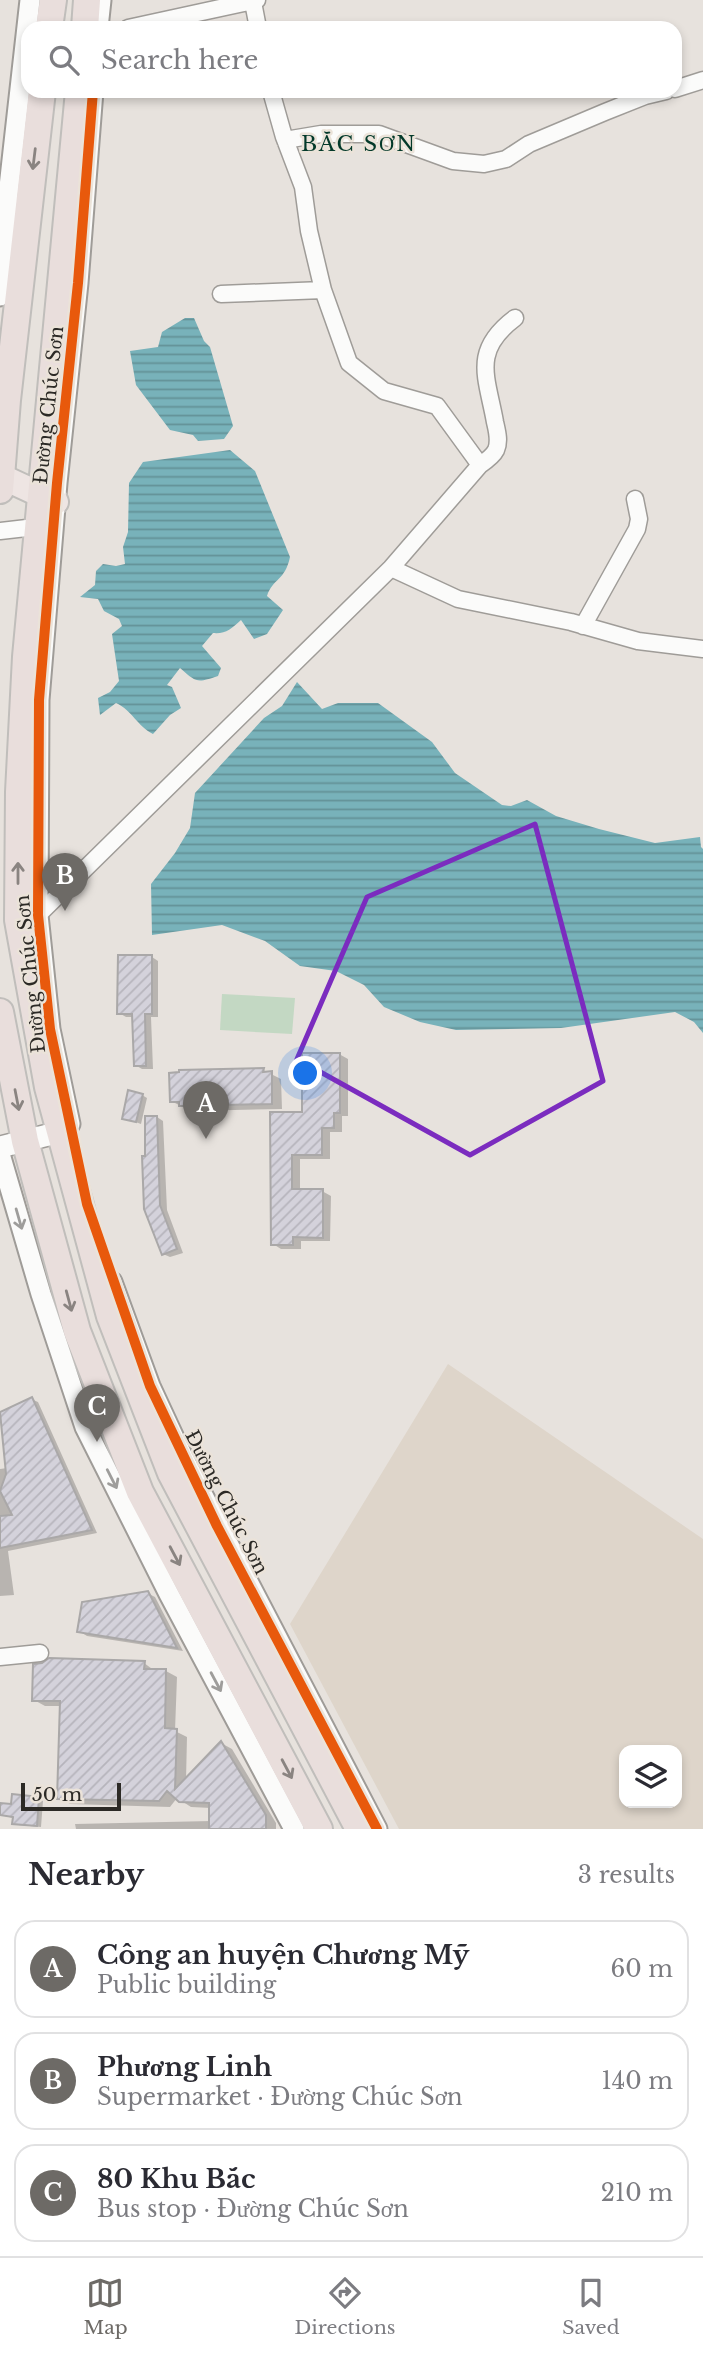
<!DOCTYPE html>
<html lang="en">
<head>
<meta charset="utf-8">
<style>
	:root { --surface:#fff; --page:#f2f2f3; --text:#2b2b33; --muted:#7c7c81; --line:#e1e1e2; --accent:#6d6a66 }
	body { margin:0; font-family:"Libre Baskerville",serif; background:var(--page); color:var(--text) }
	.controls { position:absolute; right:21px; bottom:21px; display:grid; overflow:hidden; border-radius:14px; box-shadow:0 4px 10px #0003 }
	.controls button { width:63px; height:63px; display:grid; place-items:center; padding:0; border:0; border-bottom:2px solid var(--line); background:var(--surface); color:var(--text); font:35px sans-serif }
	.scale { position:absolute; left:21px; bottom:18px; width:100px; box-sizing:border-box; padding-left:7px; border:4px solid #2c2a26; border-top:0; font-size:19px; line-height:24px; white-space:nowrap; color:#2c2a26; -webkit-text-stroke:5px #ebe3d9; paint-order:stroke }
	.you { position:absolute; left:306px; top:1074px; width:24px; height:24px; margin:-18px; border:5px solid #fff; border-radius:50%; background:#1a73e8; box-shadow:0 0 0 10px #1a73e833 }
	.badge { display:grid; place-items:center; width:46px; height:46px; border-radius:50%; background:var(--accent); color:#fff; font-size:23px; font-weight:700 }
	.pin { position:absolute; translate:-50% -58px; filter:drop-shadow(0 2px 4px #0008) }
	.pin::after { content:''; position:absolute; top:37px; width:24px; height:21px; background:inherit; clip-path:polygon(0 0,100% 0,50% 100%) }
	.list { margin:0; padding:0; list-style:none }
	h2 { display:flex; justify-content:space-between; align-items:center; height:91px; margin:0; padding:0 28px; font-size:30px }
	h2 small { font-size:23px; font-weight:400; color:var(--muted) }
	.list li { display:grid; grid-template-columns:46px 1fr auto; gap:21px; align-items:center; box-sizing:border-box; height:98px; margin:0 14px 14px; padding:0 14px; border:2px solid var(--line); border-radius:21px }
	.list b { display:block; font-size:26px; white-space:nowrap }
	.list p { margin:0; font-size:23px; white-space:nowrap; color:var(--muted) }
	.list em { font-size:23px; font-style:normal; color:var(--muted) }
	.icon { flex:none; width:38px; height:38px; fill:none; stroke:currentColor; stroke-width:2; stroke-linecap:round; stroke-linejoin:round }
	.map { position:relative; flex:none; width:703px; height:1829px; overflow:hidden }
	.search { position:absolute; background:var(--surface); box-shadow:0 4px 10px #0003; left:21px; right:21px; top:21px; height:77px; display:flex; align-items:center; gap:18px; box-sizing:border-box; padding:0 24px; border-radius:21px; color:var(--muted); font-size:26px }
	.sheet { height:427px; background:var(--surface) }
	nav { display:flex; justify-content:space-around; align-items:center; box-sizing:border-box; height:98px; border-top:2px solid var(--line); background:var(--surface); font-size:19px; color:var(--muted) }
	nav a { display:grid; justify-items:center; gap:4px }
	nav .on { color:var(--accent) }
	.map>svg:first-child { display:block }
</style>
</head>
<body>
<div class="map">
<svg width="703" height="1829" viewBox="0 0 703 1829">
	<defs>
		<pattern id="water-rules" width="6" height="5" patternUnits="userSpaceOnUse" patternTransform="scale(1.75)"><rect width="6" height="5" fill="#78b2ba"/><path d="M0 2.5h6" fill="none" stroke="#639197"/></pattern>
		<pattern id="building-hatch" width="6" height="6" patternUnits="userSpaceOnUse" patternTransform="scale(1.75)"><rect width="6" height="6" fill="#d4d2db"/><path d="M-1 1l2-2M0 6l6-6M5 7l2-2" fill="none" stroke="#b6b4bc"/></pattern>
	</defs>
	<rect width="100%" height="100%" fill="#e7e2dd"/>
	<path fill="#ded5ca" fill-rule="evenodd" d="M448,1364l255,175v290h-304l-109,-205zM624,1750h53v53h-53z"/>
	<path fill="#c3d8c3" d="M222,994l73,4 -3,36 -72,-4z"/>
	<path fill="url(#water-rules)" d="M185,318h9l10,23 6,6 23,79 -9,13 -26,2 -5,-6 -23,-5 -34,-45 -6,-34 28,-4 4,-15z
		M230,450l25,21 35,86c-5,24 -17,21 -23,39l16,14 -16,24 -13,5 -13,-19c-10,9 -15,14 -28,13l-11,13 19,22 -3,8c-21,7 -21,7 -38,-8l-13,17 5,2 9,21 -11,7 -17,19c-17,-9 -20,-23 -37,-31l-16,12 -2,-17 12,-6 9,-11 -7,-47 10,-8 -3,-7 -15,-8 -6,-12 -18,-2 15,-12 1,-14 7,-7 13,2 9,-2 -2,-17 5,-15 1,-49 14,-21z
		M297,682l25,27 16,-6h40l54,39 23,31 47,32 9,1 16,-6 29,16 43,13 56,14 45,-6 1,10 2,2v184l-9,-11 -19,-10 -114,16 -105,2 -36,-8 -36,-15 -20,-22 -28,-14 -36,-5 -35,-25 -43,-16 -70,10 -1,-51 24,-31 15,-25 5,-35 69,-75 18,-12z"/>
	<path fill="#0003" d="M57,860l21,2 -8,9h-4v4l-9,9 -3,-1z
		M152,957l6,4v56h-7l2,52h-11l-7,-4 -1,-48h-8l-7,-4z
		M339,1054l9,5v57h-6v16h-12v27h-30v32h22l9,5 -1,45h-29v8h-20l-8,-5 -1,-130h32z
		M263,1070l18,9 1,30 -91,2 -20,-10z
		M142,1095l5,3 -6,26 -17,-6z
		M157,1117l6,4 4,89 16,43 -13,4 -7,-3 -16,-96z
		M31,1399l7,3 59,131 -89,18 6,44 -14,1v-127l7,-1 -7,-54z
		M147,1593l8,4 28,54 -96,-15 -8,-5z
		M144,1663l11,8h11l11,6 -2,54 12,6 -1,44 35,-38 11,6 44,74v6h-200l-1,-5 136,-3v-13l-20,-1 -14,-9 -7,9 -100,-3 -11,-6 3,-92h-17l-11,-6z
		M39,1799l4,2 -2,26 -23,-2 -4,-2v-5l-14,-3z"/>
	<path fill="url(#building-hatch)" stroke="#aaa8a8" stroke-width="2" d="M56,858l22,2 -11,11h-2l-1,3 -9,10 -2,-1z
		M118,955h34v59h-7l1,52h-12l-2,-52h-15z
		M302,1053h38v60h-6v15h-12v27h-30v34h31v49l-30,-1v8h-22l-1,-133h32z
		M264,1068l-1,4 9,-1v33l-93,2v-4h-9l-1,-29 10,-1v-2z
		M128,1090l15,4 -7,28 -14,-3z
		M145,1116h12l3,89 17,44 -15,6 -18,-46 -2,-53h3z
		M32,1397l60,133 -92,18v-32l12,-1 -12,-24 6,-17 -6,-62z
		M148,1591l29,57 -100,-16 5,-30z
		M49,1658l96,3 -1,8h22l-1,59 12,1 -2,60 46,-48 45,74v14h-57v-26l-30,-1 -12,-11 -8,10 -102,-2 3,-98h-28l1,-37 9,-1z
		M12,1794l27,3 -2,29 -25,-2 1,-7 -13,-2v-12l11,1z"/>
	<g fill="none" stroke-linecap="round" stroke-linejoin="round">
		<g stroke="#9f9c98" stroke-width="19">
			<path id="minor" d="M253,2l5,26
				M128,28l129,-28
				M675,89l28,-9
				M271,91l13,46 19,50 6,44 14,59 26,73 35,28 53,15 43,59
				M285,140l36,-6h58l74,27 31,3 22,-5 23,-15 76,-32 40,-16 21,-5
				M221,294l102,-4
				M0,531l44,-5
				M391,568l67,31 113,23 67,19 65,8
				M583,626l54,-97 2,-10 -4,-20
				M34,919l357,-351 89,-103c6,-4 13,-9 16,-15 4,-9 1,-19 -1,-28 -8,-45 -24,-71 20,-104
				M0,1657l40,-4"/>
		</g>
		<g stroke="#9f9c98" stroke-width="23">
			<path id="tertiary" d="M98,28l3,-28
				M0,296l8,-100 22,-196
				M70,1124l-20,-95 -12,-114 1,-215 18,-217 21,-200 15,-192
				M0,1154l41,140 44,133 84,167 125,235
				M112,1282l38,104 33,71 194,372"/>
		</g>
		<g stroke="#9f9c98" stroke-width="24">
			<path id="secondary" d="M0,1147l60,-15"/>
		</g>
		<g stroke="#c0bebb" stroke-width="28">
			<path id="primary" d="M0,476l56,26"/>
		</g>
		<g stroke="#c0bebb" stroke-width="30">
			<path id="trunk" d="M49,28l4,-28
				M85,28l2,-28
				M79,91l-53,566 -7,135 -1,128 30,167 62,229 61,157 188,356
				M0,490l7,-90 35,-309
				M0,1012l25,129 52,190 63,161 179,337"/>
		</g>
		<use href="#minor" stroke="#fbfbfa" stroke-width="16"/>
		<use href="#tertiary" stroke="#fbfbfa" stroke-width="19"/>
		<use href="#secondary" stroke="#fbfbfa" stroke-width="21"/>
		<use href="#primary" stroke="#eee5e3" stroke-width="24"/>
		<use href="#trunk" stroke="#e9dedc" stroke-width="26"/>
		<g stroke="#ebe3d9" stroke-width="15">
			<path id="cycleway" d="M93,91l-15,192 -21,200 -18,217 -1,215 12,114 37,175 63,182 67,140 160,303"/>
		</g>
		<use href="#cycleway" stroke="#e8590c" stroke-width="10"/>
	</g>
	<defs><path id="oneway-shaft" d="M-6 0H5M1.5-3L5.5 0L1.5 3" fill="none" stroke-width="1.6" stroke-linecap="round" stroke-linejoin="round" transform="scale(1.75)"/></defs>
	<g stroke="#8a8481">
		<use href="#oneway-shaft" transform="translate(34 159) rotate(97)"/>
		<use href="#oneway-shaft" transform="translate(18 873) rotate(-90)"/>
		<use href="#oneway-shaft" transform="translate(17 1100) rotate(79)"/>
		<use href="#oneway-shaft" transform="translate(69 1301) rotate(75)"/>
		<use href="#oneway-shaft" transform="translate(175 1556) rotate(62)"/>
		<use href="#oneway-shaft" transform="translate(287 1769) rotate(62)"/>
	</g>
	<g stroke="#9e9d9b">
		<use href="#oneway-shaft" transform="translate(19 1219) rotate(74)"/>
		<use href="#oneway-shaft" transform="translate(112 1479) rotate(63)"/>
		<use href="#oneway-shaft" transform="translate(216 1682) rotate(62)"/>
	</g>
	<path fill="none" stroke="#7b2cbf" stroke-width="5" stroke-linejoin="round" d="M535,824l68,257 -133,74 -173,-96 70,-162z"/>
	<g text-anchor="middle" stroke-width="5" stroke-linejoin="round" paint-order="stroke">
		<g font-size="19" fill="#2c2a26" stroke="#ebe3d9">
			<text transform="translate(48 405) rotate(-84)" y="7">Đường Chúc Sơn</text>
			<text transform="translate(30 974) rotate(-96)" y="7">Đường Chúc Sơn</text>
			<text transform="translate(227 1502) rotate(63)" y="7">Đường Chúc Sơn</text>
		</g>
		<g font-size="21" letter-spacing="2" fill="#03392a" stroke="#ebe3d9">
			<text x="359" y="151">BẮC SƠN</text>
		</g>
	</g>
</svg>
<div class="controls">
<button><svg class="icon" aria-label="layers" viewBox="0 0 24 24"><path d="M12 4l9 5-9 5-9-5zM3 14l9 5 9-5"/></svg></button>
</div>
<div class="scale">50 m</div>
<div class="you"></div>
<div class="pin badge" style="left:206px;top:1139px">A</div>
<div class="pin badge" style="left:65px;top:911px">B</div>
<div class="pin badge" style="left:97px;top:1442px">C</div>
<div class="search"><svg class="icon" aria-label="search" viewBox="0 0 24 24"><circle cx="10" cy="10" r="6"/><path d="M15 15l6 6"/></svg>Search here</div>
</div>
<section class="sheet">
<h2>Nearby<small>3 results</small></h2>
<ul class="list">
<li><span class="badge">A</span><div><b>Công an huyện Chương Mỹ</b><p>Public building</p></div><em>60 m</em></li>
<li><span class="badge">B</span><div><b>Phương Linh</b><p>Supermarket · Đường Chúc Sơn</p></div><em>140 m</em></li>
<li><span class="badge">C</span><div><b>80 Khu Bắc</b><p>Bus stop · Đường Chúc Sơn</p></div><em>210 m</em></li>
</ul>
</section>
<nav>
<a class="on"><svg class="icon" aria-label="map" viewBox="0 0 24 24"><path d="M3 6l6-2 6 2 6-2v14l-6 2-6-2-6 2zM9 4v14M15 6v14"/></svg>Map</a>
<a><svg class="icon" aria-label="directions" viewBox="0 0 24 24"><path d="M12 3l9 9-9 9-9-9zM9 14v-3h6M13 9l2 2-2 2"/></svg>Directions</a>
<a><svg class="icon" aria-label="saved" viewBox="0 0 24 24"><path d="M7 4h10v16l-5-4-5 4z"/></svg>Saved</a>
</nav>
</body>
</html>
